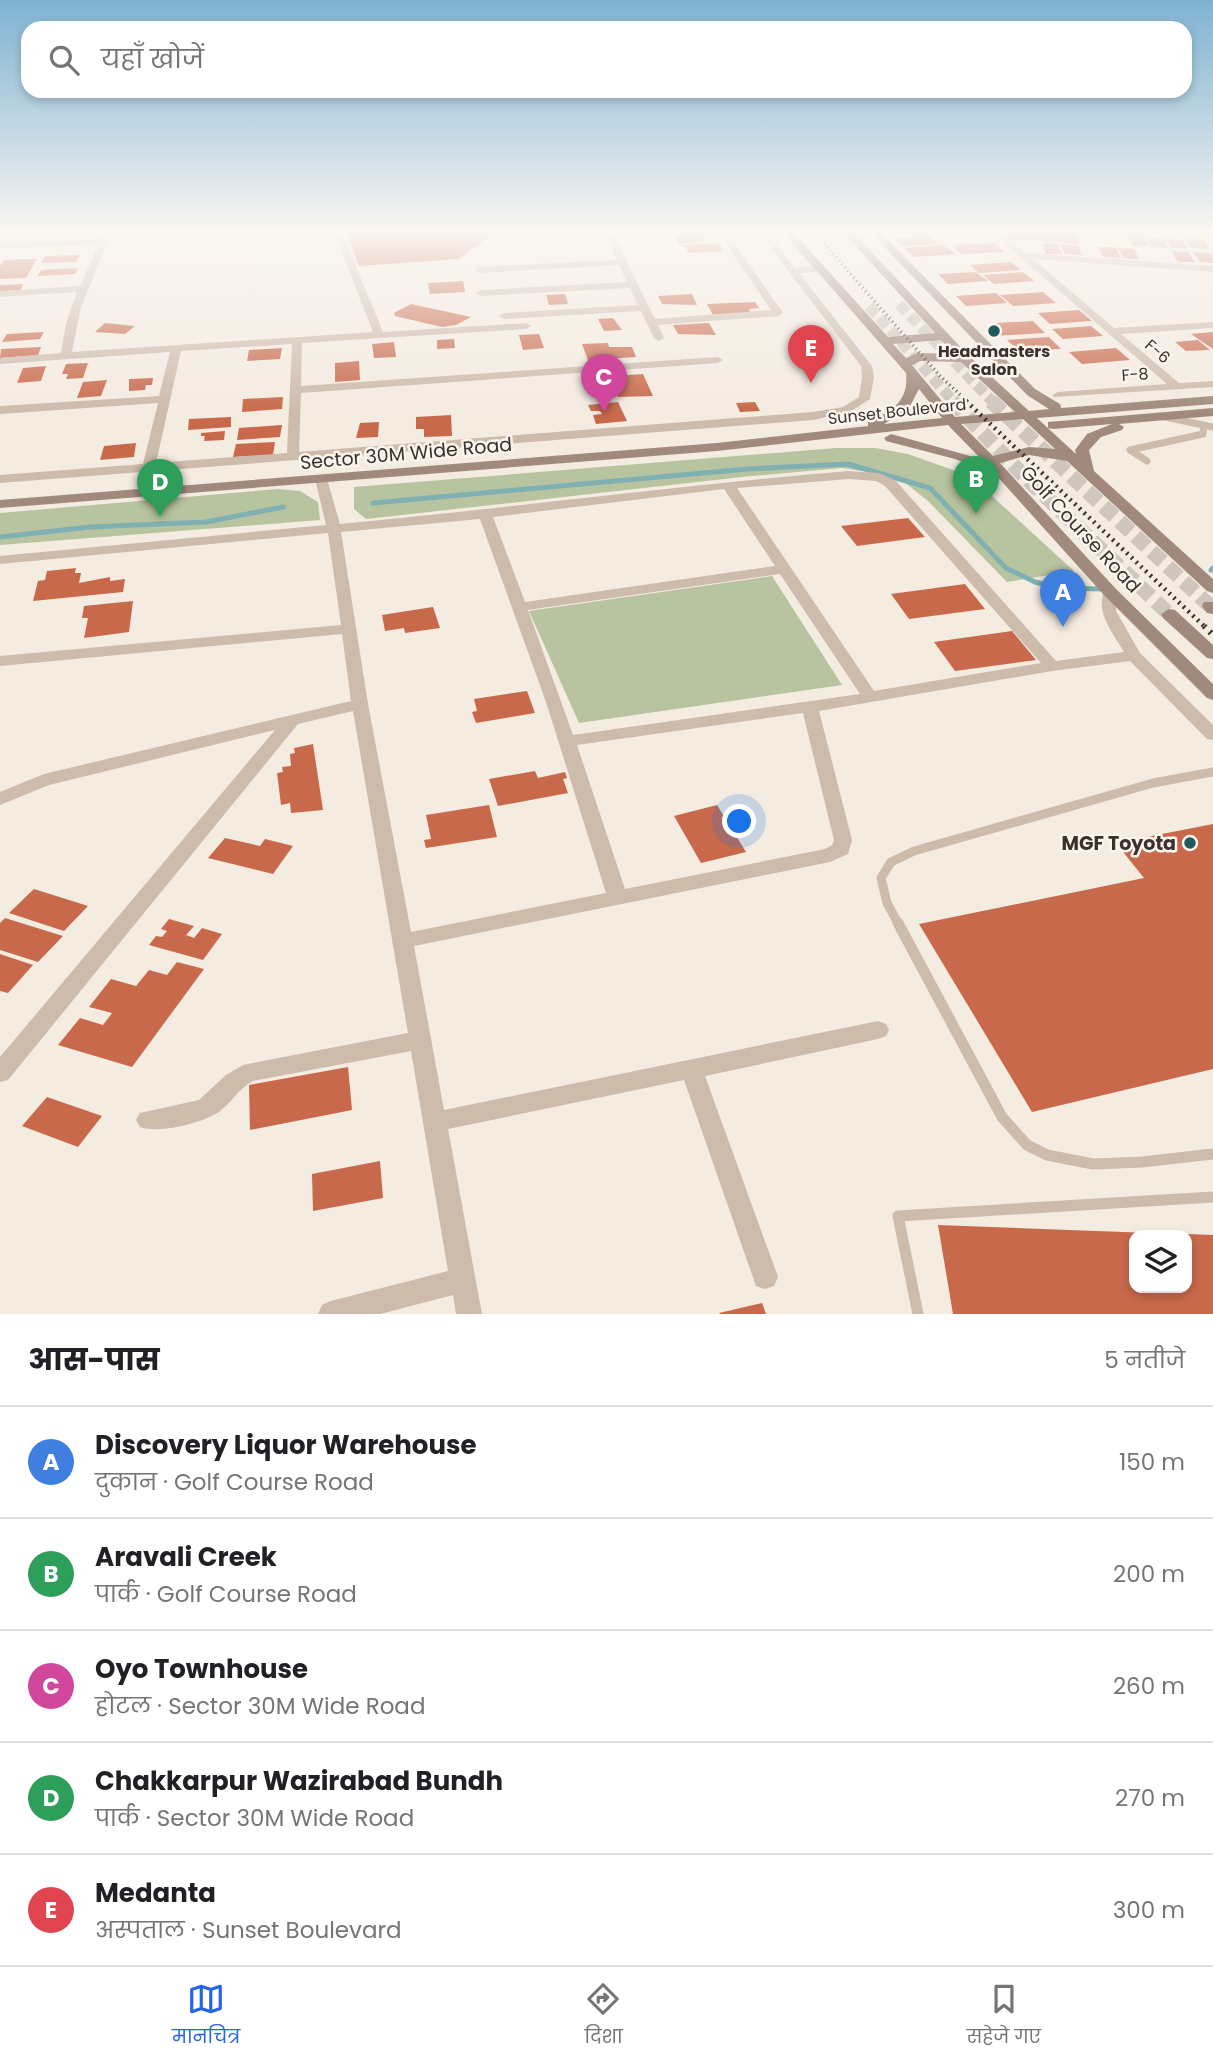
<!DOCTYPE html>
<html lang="hi">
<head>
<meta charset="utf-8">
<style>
	:root { --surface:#fff; --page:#f6f6f6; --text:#202124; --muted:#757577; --line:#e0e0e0; --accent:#2563eb }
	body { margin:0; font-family:Poppins,"Noto Sans Devanagari",sans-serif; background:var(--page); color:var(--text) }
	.controls { position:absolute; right:21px; bottom:21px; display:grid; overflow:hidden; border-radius:14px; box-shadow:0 4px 10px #0003 }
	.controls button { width:63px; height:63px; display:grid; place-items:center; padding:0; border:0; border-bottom:2px solid var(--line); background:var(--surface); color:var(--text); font:35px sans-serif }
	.you { position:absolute; left:740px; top:822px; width:24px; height:24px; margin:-18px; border:5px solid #fff; border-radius:50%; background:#1a73e8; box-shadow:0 0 0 10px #1a73e833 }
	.badge { display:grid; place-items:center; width:46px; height:46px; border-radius:50%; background:var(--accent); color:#fff; font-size:23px; font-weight:700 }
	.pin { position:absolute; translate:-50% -58px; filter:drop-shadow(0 2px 4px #0008) }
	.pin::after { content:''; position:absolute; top:37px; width:24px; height:21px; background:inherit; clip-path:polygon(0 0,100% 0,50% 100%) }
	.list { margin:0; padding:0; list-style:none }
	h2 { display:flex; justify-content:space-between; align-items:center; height:91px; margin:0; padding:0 28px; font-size:30px }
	h2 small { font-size:23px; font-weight:400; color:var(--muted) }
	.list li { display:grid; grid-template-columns:46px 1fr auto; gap:21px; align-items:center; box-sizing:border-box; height:112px; padding:0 28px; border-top:2px solid var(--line) }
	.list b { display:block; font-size:26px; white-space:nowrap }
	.list p { margin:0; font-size:23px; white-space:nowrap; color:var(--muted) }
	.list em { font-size:23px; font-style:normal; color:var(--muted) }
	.icon { flex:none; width:38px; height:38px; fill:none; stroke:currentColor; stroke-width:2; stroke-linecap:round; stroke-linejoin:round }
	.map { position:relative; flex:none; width:1213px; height:1314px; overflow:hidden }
	.search { position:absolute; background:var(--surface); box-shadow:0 4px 10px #0003; left:21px; right:21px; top:21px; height:77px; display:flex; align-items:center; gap:18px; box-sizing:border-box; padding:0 24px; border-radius:21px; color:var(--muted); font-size:26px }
	.sheet { height:651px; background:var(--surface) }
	nav { display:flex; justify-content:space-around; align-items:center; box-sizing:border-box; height:98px; border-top:2px solid var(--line); background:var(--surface); font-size:19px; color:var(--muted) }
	nav a { display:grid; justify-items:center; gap:4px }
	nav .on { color:var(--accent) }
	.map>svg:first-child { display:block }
</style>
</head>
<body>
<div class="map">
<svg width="1213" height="1314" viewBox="0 0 1213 1314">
	<rect width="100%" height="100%" fill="#f4ebe1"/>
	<path fill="#b8c4a0" d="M836,448h39l33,6 62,22 104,95 -67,11 -79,-81 -25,-20 -28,-8 -33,-5 -100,9 -376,42 -12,-10v-22z
		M278,489l22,2 18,11 2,18 -320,25v-32z
		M772,576l70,109 -263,38 -50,-112z"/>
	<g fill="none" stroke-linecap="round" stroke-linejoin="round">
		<path stroke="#7fb0b2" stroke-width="5" d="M373,503l374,-34 101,-5 82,24 76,80 29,14 26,6 41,1
			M0,537l90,-10 116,-5 77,-15
			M1211,570l2,-2"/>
	</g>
	<path fill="#c8694b" d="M345,230h153l-39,29 -100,7z
		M935,230h36l4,4 -34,2z
		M1002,230h19l5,10 -20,-1z
		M1023,230l15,1 5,10 -15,-1z
		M1041,231l16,1 5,10 -16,-1z
		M1059,233h17l4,11 -16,-1z
		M701,234l5,7 -27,3 -5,-8z
		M929,236l9,8 -35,2 -9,-8z
		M1128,236l16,1 5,9h-16z
		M1147,237l16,1 5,10 -16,-1z
		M1184,238l18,1 8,10 -19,-1z
		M1166,239h16l6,9h-16z
		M718,243l6,8 -35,2 -5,-8z
		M994,243l10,9 -43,2 -9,-9z
		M1042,243l16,1 4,10h-16z
		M1061,244l17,1 4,10 -17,-1z
		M944,245l11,9 -40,3 -11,-9z
		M1098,247h18l5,11 -18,-1z
		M1118,248l16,1 5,10 -16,-1z
		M1171,251l17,1 7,10h-17z
		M1193,252l19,1 1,10 -13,-1z
		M80,255l-4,7 -35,1 4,-7z
		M37,259l-11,19 -26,1v-13l4,-6z
		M1011,262l10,8 -42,3 -9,-8z
		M78,268l-3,6 -37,2 3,-6z
		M976,272l12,9 -40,3 -10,-10z
		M1023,272l11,9 -40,3 -11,-9z
		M463,281l2,11 -35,2 -2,-11z
		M23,284l-3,7 -20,1v-7z
		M1043,292l13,11 -43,3 -13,-11z
		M996,293l11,10 -41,3 -10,-10z
		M565,294l3,10 -19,1 -3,-10z
		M692,294l5,11 -35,-1 -4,-8z
		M755,302l4,6 -10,1 2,4 -38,2 -6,-11z
		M411,304l60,13 -15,8 -14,2 -47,-11 -1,-3z
		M1079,310l13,11 -42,3 -12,-11z
		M613,318l9,12 -18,1 -6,-12z
		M1033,321l12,12 -50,3 -9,-9 12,-1 -2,-3z
		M105,323l30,3 -10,8 -30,-2z
		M709,323l7,12 -38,-1 -5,-9z
		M1091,326l12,10 -40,3 -11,-10z
		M44,332l-4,7 -38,3 5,-8z
		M1213,332v17l-22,-15z
		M539,334l5,14 -21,2 -4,-15z
		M1049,337l12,12 -42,2 -12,-11z
		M454,339l1,9 -18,1v-9z
		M1198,340l12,10 -24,1 -11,-9z
		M394,342l2,15 -22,1 -2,-14z
		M608,343l1,4h23l4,10 -48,3 -6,-16z
		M41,347l-3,8 -38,3 1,-9z
		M282,348l-2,11 -33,2 2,-11z
		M1116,348l14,12 -48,4 -13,-12z
		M359,361l1,19 -25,2v-19z
		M88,363l-5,15 -17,1 2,-5h-6l4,-10z
		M46,366l-5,15 -24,2 6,-15z
		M643,374l10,22 -35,1 -3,-8h4l-5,-13z
		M153,378l-1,7h-6l-1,5 -16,1v-12z
		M107,380l-6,16 -24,2 6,-16z
		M283,397l-1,12 -40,3 1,-13z
		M618,402l9,19 -31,3 -3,-9 9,-1 -2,-3h-9l-3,-6z
		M755,402l5,9 -20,1 -4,-9z
		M451,415l1,21 -28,1v-8h-8v-12z
		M231,417v10l-43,3 1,-11z
		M379,422l-1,15 -22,1 4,-15z
		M282,425l-2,12 -43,3 2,-12z
		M225,431l-1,9 -20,1 1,-5h-4v-3z
		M275,442l-2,13 -40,2 3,-13z
		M136,443l-2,14 -34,3 4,-14z
		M908,518l17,19 -68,9 -16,-20z
		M76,568l-1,5h6l-2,10 31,-6v4l15,-2 -2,13 -90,9 5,-20 7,-1 2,-9z
		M965,584l20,25 -76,10 -18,-25z
		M133,601l-4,31 -45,6 4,-20h-6l2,-12z
		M433,607l7,21 -35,5 -1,-5 -19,3 -3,-16z
		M1012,631l24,29 -81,11 -21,-29z
		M527,691l8,22 -59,10 -4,-11 5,-1 -3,-12z
		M313,744l10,66 -32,3 -1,-10 -9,2 -4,-32 6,-1 -1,-5 9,-1 -1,-12 5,-1 -1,-5z
		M535,771l3,7 27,-6 2,6 -4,1 5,14 -70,13 -9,-27z
		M489,805l8,32 -71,11 -2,-8 7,-1 -5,-24z
		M717,805l29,47 -45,11 -27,-47z
		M1213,824v245l-181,43 -113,-188 225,-46 -28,-35z
		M225,838l35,8 5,-7 28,7 -20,28 -65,-16z
		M34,889l54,17 -24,25 -55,-18z
		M5,918l58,18 -25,26 -38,-12v-27z
		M169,919l25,7 -8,9 8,3 8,-10 20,6 -19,26 -54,-15 7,-9 6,1 5,-6 -6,-2z
		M0,954l33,11 -25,28 -8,-2z
		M177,962l27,7 -72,98 -74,-22 22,-27 23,7 9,-12 -23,-6 22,-28 25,7 13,-16 18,5z
		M348,1067l4,43 -102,20 -1,-45z
		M47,1097l55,19 -24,31 -56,-21z
		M380,1161l3,37 -70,13 -1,-37z
		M938,1225l212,8v2h-16v53h53v-54l26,1v79h-260z
		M762,1303l4,11h-46l-1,-1z"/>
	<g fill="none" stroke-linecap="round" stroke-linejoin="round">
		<path stroke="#cfc6bd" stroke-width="11" stroke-dasharray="11 5" stroke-linecap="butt" d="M899,304l94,98
			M869,306l85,96"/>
		<path stroke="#cfc6bd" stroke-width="15" stroke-dasharray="15 7" stroke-linecap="butt" d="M952,401l72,75 145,138
			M991,401l219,205"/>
		<path stroke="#cdbbac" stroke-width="7" d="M1165,417l48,10
			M1147,461l-17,-11 73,-16 1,-8"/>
		<path stroke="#cdbbac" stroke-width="9" d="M899,925l-12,-22 -6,-25 10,-16 23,-11 239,-68 60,-11"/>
		<path stroke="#cdbbac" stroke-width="11" d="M898,923l104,194 25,28 20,10 46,9 49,-2 71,-8
			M918,1314l-20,-98 315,-19"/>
		<path fill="#cdbbac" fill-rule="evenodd" d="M105,230h8l-32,77 -9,45 301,-20 -40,-102h8l42,102 143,-9 5,3 -5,3 -224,14 -1,43 417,-29 5,3 -5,3 -417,30 -2,59 514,-40 30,-5 16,-10 3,-20 -1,-11 -104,-136h9l29,38 25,-2 5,3 -5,3 -21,1 73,93 2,11 -4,22 -20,13 -37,8 -658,51 -2,22 -7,4 -7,-4 3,-21 -142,11v-8l143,-11 15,-61 -158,11v-8l159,-10 11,-44 -170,12v-6l61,-5 5,-30 11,-31 -77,5v-6l80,-5 19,-42 -99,5v-6l101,-5zM292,344l-5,109 -131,10 25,-112z
			M523,230h23l-19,4z
			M603,230h8l44,89 116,-9 -54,-80h8l58,83 -5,3 -120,9 6,13 -5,3 -5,-3 -13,-27 -137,8 -5,-3 5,-3 134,-8 -8,-17 -149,8 -5,-3 5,-3 146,-8 -8,-17 -139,8 -5,-3 5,-3 137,-7z
			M989,230h9l28,23 187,13v6l-180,-13 81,69 99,-6v6l-92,6 58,49 34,-2v6l-159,10 -2,-2 6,-3 109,-8z
			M1114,230l97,2 2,5 -95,-4z
			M849,471l30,2 16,7 161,181 68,-9c-11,-20 -30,-40 -19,-63h10l2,3 -1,19 24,42 73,72v15l-6,-1 -77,-78 -78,10 -233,40 33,129 -4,14 -18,8 -416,84 30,164 434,-89 8,3 3,6 -3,6 -8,3 -173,37 73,201 -4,9 -9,3 -9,-3 -72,-206 -236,49 34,185h-26l-3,-19 -73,19h-62l4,-9 9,-4 117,-30 -37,-220 -158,30c-14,7 -21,21 -33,30 -16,12 -61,23 -80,16l-4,-7 4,-7 59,-13 27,-25 17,-10 165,-32 -55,-322 -55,13 -290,356 -8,2v-25l275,-327 -226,55 -49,20v-13l44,-18 307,-73 -9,-67 -342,32v-10l341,-31 -13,-92 -328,31v-8l326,-31 -11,-46 6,-4 6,4 13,45c170,-16 339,-39 509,-53zM849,479l27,2 9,5 156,177 -167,28 -137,-203zM724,489l51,77 -250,36 -32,-85zM480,519l66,183 60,191 -195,39 -43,-228 -27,-172zM780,574l80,120 -287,41 -45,-125zM803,713l31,127 -2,5 -7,4 -200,40 -48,-144z"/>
		<path fill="#a18a7d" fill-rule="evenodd" d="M781,230h10l97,107 47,-4 -94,-103h10l117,125 61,56 20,-2 -22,-14 -159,-165h10l157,159 25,15 1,4 152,-12v8l-176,14 39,36 -1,-4 12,-16 25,-10 -59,5 -5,-1v-6l165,-14v8l-94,8 5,3 -2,3 -21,7 -12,13 5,21 119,108v14l-6,-2 -140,-130 -38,-6 -29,8 116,126 97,95v16l-6,-2 -103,-103 -109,-121 -40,-15 -69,-18 -2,-3 7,-4 90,25 -33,-34 -231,26 -717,57v-8l717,-57 151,-17v-5c25,-9 41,-21 38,-48zM941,340l13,14 -36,-1 -12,5 -13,-14zM920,361l41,1 54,50 -60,5 -43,-52zM919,389l23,29 -58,6 25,-16zM1023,419l32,30 -26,-2 -36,9 -32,-32z
			M1204,602h9v12l-6,-1 -5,-7z
			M1169,609l6,1 38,35v14l-6,-1 -44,-40 -2,-4z"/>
		<path stroke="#3b302b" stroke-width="3.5" stroke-dasharray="1 3.5" stroke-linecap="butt" d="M812,230l128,146 28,26"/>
		<path stroke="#3b302b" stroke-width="4.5" stroke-dasharray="2 4.5" stroke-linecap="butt" d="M966,401l240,227"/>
		<path stroke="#3b302b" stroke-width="6" stroke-dasharray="2 6" stroke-linecap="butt" d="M1204,626l9,9"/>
	</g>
	<linearGradient id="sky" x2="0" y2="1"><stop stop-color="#7eb2d2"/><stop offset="0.56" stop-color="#faf6f2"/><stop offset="1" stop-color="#faf6f2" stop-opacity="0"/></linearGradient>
	<rect width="1213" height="414" fill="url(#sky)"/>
	<g fill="#1f5a5e" stroke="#fbf5ee" stroke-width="2.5">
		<circle cx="994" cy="331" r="7"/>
		<circle cx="1190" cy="843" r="7"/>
	</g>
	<g text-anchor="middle" stroke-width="5" stroke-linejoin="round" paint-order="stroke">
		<g font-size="16" font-weight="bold" fill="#3b302b" stroke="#fbf5ee">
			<text x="994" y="357">Headmasters<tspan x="994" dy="18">Salon</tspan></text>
		</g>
		<g font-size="16" fill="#3b302b" stroke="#fbf5ee">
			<text transform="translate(1158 351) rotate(41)" y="6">F-6</text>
			<text transform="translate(1135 374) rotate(-4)" y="6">F-8</text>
			<text transform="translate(897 411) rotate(-6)" y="6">Sunset Boulevard</text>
		</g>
		<g font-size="19" fill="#3b302b" stroke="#fbf5ee">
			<text transform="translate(406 453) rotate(-5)" y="7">Sector 30M Wide Road</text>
			<text transform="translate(1081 529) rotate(47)" y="7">Golf Course Road</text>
		</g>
		<g font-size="19" font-weight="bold" fill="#3b302b" stroke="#fbf5ee" text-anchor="end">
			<text x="1176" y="850">MGF Toyota</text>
		</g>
	</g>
</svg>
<div class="controls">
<button><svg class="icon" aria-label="layers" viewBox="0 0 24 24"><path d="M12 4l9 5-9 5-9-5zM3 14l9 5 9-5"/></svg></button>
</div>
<div class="you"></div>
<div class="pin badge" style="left:1063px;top:627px;background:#3f7fe0">A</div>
<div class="pin badge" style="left:976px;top:514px;background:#2e9e5b">B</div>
<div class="pin badge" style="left:604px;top:412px;background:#d1479c">C</div>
<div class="pin badge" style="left:160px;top:517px;background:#2e9e5b">D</div>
<div class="pin badge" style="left:811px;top:383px;background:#e0444e">E</div>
<div class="search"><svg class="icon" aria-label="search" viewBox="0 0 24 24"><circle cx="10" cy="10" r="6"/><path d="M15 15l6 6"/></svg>यहाँ खोजें</div>
</div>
<section class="sheet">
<h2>आस-पास<small>5 नतीजे</small></h2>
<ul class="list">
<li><span class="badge" style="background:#3f7fe0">A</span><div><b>Discovery Liquor Warehouse</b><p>दुकान · Golf Course Road</p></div><em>150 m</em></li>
<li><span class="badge" style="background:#2e9e5b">B</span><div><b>Aravali Creek</b><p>पार्क · Golf Course Road</p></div><em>200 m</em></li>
<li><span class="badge" style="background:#d1479c">C</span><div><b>Oyo Townhouse</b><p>होटल · Sector 30M Wide Road</p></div><em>260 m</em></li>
<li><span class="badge" style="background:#2e9e5b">D</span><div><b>Chakkarpur Wazirabad Bundh</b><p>पार्क · Sector 30M Wide Road</p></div><em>270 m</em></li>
<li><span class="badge" style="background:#e0444e">E</span><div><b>Medanta</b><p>अस्पताल · Sunset Boulevard</p></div><em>300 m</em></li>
</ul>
</section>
<nav>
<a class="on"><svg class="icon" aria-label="map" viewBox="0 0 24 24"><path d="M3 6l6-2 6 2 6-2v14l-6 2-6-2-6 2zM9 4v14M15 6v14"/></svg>मानचित्र</a>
<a><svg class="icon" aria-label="directions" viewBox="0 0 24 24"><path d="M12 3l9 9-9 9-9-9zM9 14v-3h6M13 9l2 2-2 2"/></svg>दिशा</a>
<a><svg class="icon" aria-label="saved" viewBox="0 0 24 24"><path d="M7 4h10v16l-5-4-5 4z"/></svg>सहेजे गए</a>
</nav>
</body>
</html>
